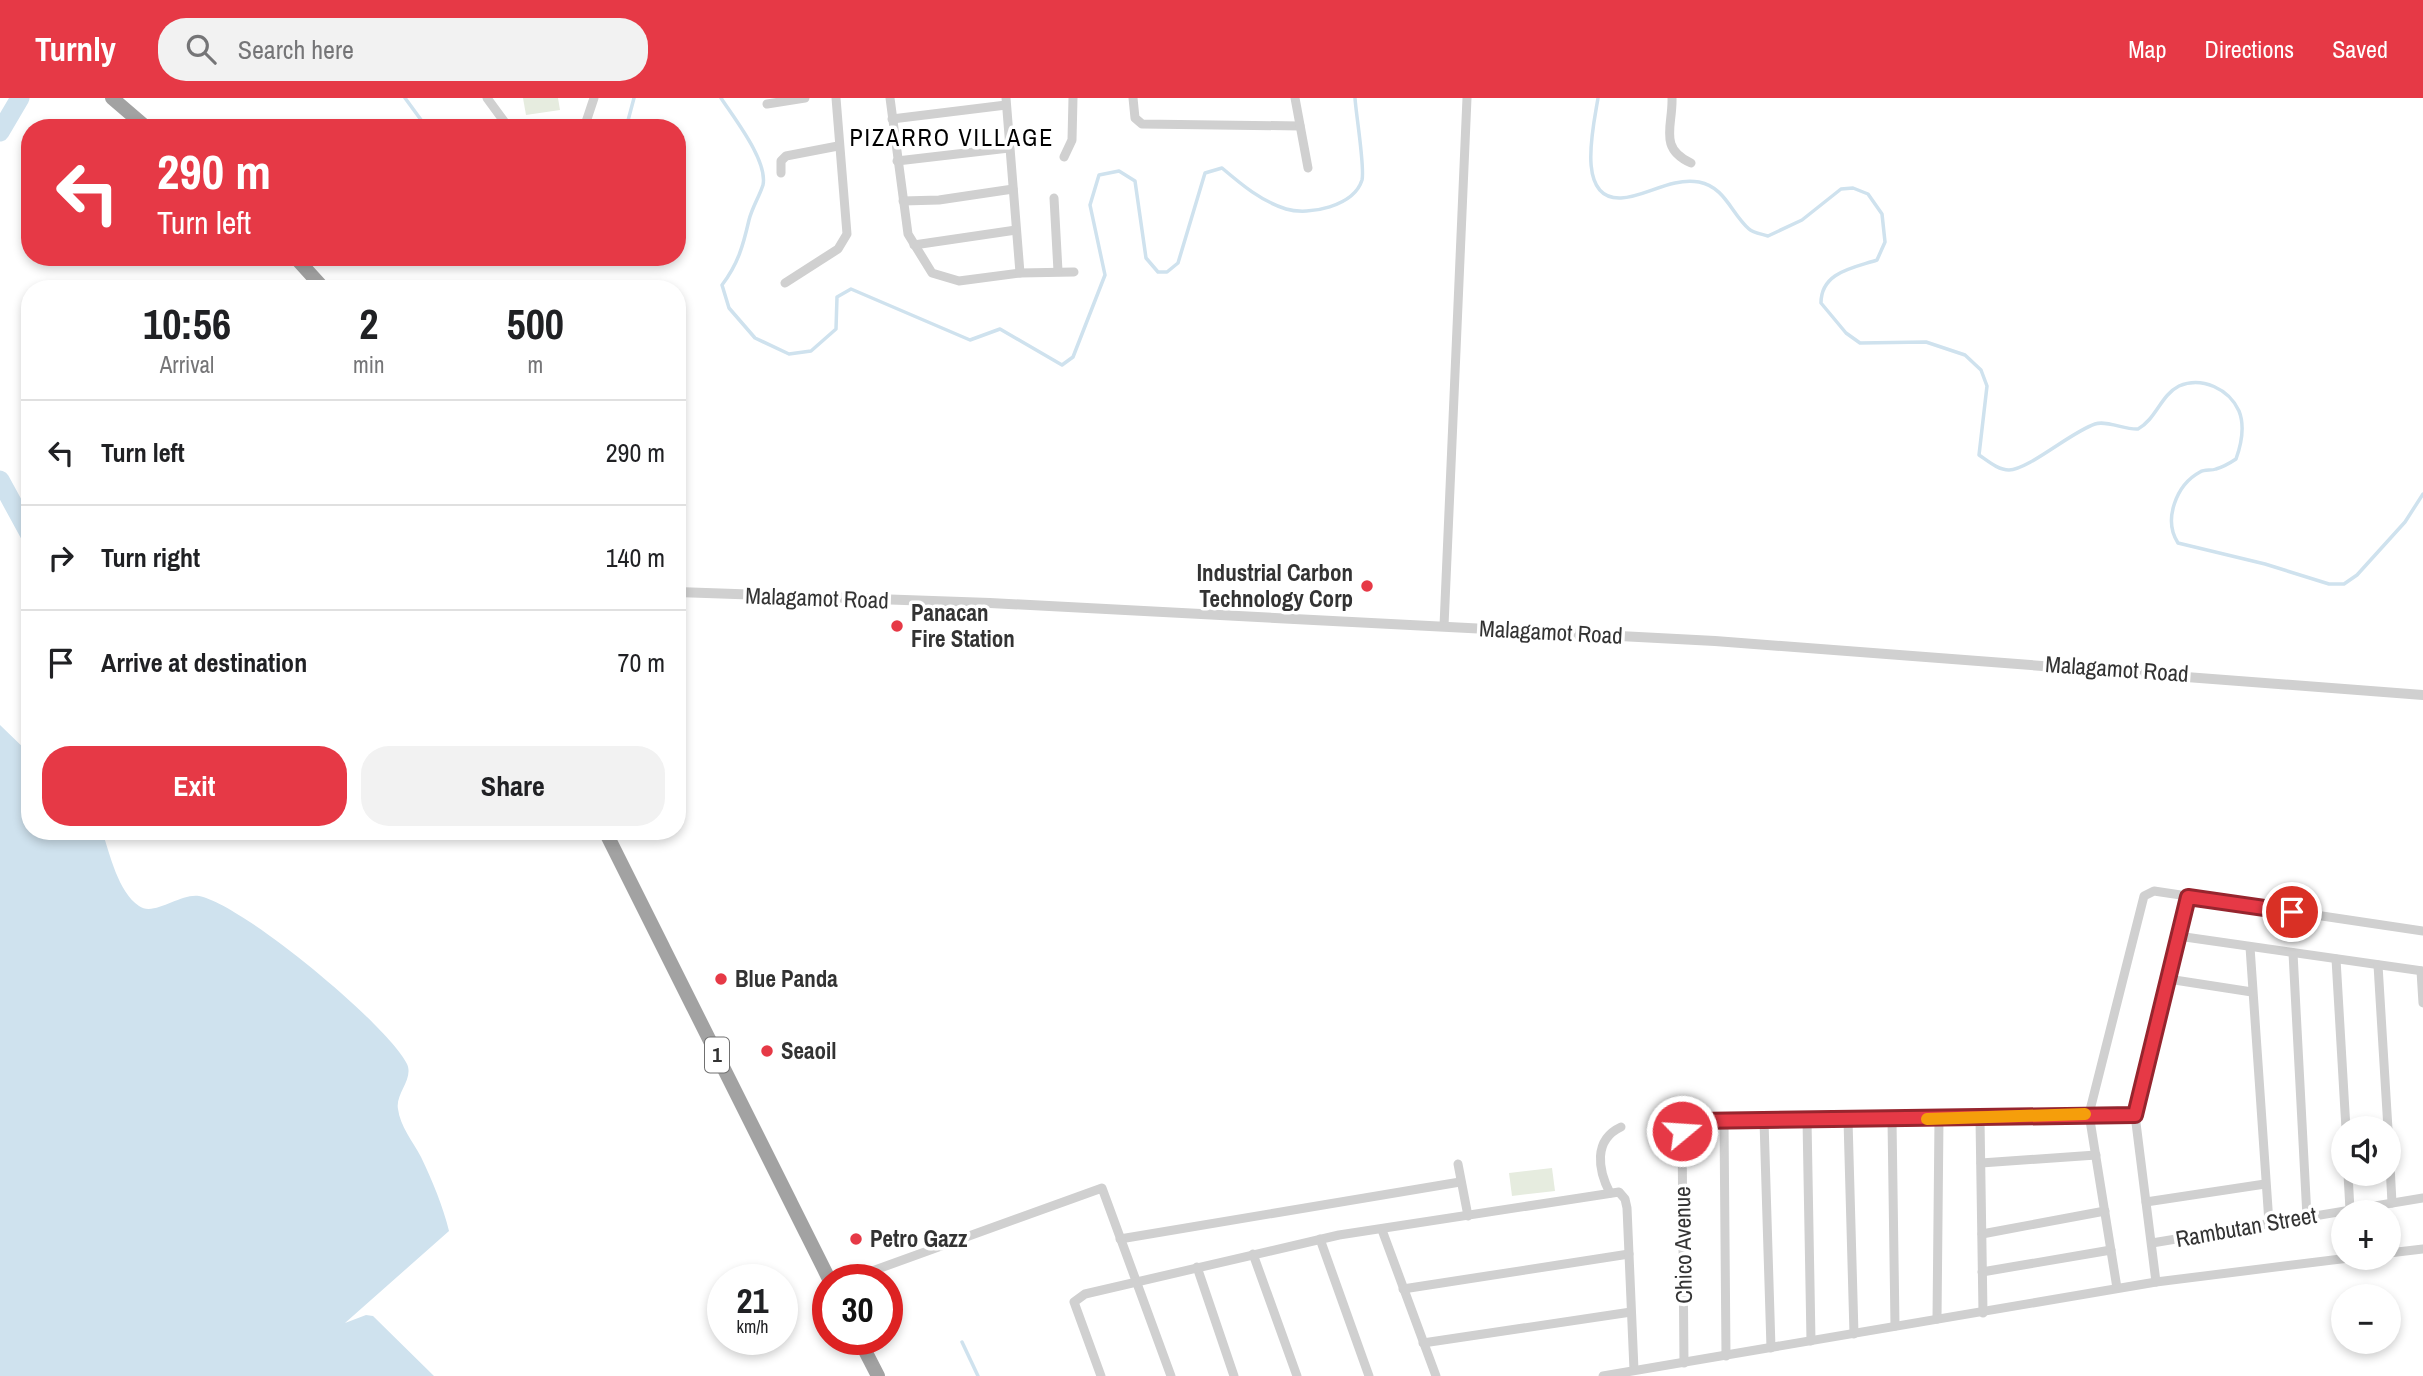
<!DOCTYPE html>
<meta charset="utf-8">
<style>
body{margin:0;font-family:"Archivo Narrow",sans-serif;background:#f2f2f2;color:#202124;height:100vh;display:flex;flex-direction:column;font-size:26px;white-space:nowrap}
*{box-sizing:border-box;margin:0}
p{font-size:23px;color:#757577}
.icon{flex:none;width:38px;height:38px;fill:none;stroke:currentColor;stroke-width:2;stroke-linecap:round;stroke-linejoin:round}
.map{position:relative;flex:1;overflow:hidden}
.panel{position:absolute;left:21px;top:182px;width:665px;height:560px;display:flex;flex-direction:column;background:#fff;border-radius:28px;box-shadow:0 4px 10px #0003}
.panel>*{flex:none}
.guide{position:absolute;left:21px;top:21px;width:665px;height:147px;border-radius:28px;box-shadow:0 4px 10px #0003;background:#e63946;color:#fff;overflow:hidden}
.tools{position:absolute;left:2331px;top:1018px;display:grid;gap:14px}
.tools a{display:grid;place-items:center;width:70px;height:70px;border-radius:50%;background:#fff;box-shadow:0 4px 10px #0003;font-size:35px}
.speed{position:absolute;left:707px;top:1166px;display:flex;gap:14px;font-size:35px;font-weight:700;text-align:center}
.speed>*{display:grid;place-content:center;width:91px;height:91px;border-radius:50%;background:#fff;box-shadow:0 4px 10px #0003;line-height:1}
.speed small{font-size:18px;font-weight:400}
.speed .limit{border:10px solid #d22;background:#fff;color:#111}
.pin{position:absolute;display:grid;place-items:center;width:60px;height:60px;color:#fff;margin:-30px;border:4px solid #fff;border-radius:50%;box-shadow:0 2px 7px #0007}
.me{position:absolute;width:77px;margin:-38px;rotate:72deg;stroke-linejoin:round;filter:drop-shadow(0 0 5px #0008)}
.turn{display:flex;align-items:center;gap:24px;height:147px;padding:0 21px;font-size:32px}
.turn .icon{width:91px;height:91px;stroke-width:2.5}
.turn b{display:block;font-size:49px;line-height:60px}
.eta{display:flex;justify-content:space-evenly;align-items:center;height:119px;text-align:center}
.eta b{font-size:42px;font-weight:700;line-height:49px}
.primary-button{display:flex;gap:14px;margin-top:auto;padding:14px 21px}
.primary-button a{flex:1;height:80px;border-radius:28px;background:#e63946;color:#fff;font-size:28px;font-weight:700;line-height:80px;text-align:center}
.primary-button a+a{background:#f2f2f2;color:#202124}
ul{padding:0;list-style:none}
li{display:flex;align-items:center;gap:21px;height:105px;padding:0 21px;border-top:2px solid #e0e0e0}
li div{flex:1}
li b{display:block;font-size:26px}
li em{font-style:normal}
header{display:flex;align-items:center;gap:42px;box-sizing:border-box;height:98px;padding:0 35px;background:#e63946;color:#fff}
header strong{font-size:33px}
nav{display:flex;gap:38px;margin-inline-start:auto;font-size:24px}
.search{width:490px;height:63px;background:#f2f2f2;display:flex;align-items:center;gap:18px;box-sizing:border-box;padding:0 24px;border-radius:28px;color:#757577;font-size:26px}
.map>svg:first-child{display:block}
.green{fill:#e6ecdf}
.water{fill:#cfe2ee}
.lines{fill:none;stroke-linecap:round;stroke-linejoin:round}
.stream{stroke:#cfe2ee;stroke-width:3.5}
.river{stroke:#cfe2ee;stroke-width:19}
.minor{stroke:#d0d0d0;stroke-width:9}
.tertiary{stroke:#d0d0d0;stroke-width:10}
.trunk{stroke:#a2a2a2;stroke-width:14}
.route-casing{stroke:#96252e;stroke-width:18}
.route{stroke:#e63946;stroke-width:12}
.slow{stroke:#f59e0b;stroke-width:12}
.poi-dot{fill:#e63946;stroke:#fff;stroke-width:2.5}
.labels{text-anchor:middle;stroke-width:7;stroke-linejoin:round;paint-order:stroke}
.shield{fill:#fff;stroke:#707070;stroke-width:2}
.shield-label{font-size:21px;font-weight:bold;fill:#333}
.poi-label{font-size:23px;font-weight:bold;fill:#333;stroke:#fff;text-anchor:start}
.street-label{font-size:23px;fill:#333;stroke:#fff}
.neighbourhood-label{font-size:24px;letter-spacing:2px;fill:#000;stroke:#fff}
</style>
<header>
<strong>Turnly</strong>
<div class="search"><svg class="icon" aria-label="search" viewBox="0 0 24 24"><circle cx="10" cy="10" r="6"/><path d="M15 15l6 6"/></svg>Search here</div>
<nav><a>Map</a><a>Directions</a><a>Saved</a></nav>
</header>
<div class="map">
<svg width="2423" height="1278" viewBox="0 0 2423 1278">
<rect width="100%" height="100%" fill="#fff"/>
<g class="green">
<path d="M 523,0 L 558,0 L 560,12 L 526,17 Z"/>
<path d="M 1552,1070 L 1555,1093 L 1512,1098 L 1509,1075 Z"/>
</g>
<path class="water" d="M 0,627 L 30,656 L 30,733 L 102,733 C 110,756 118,794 139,808 C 154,819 180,795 199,798 C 242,806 387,926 407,966 C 414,981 395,996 398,1011 C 400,1028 413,1044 421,1059 C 432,1082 443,1108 449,1133 L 345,1225 L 366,1217 L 373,1218 L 434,1278 L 0,1278 Z"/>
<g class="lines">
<g class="stream">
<path d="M 405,0 L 427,30"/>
<path d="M 721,0 C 734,20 768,63 763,87 C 759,99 752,110 749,122 C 743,148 738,166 722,187 L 729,210 L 755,240 L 789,256 L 811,253 L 836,231 L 837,199 L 851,191 L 970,242 L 1000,231 L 1062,267 L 1073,259 L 1105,177 L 1090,107 L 1099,77 L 1119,73 L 1135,83 L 1146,160 L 1158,174 L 1167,174 L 1178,165 L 1205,75 L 1222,70 C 1242,87 1261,103 1286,111 C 1309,118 1354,108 1362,82 C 1365,69 1356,17 1355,0"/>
<path d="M 1598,0 C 1594,26 1575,102 1621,100 C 1645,99 1671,79 1699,84 C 1725,89 1731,115 1749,131 C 1753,135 1762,136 1768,138 L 1802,122 L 1841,91 L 1853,90 L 1868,96 L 1882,116 L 1885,144 L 1877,162 C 1853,170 1821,174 1821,205 L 1846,235 L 1860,245 L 1926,244 L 1965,257 L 1981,272 L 1987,288 L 1979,357 C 1988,363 1998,372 2009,372 C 2028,372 2071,334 2095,326 C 2107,322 2125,332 2138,331 C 2156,321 2161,297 2179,288 C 2202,278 2229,291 2239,313 C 2245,328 2241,347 2236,361 C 2230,365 2223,369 2216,371 C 2211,373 2205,371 2200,374 C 2176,387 2163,422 2178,445 L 2265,466 L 2329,486 L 2344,486 L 2357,477 L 2405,424 L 2423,396"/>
<path d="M 626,30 L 634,0"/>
<path d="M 962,1244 L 978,1278"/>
</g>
<g class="river">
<path d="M 0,34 L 20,0"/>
<path d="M 0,382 L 30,437"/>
</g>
<g class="minor">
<path d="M 487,0 L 509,30"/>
<path d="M 890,0 L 908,136 L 932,175 L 959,183 L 1020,175 L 1074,174"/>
<path d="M 1006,0 L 1020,175"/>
<path d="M 1133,0 L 1135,20 L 1142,26 L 1300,28"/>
<path d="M 1295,0 L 1308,70"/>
<path d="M 1672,0 C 1673,28 1658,50 1691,65"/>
<path d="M 767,6 L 805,0"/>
<path d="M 892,21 L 1006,7"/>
<path d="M 584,30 L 594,0"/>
<path d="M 1064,59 L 1072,42 L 1073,0"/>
<path d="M 897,63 L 1009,50"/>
<path d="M 781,75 L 781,63 L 786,58 L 838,48"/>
<path d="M 1054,100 L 1058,173"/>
<path d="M 903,103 L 939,102 L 1013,91"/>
<path d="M 914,147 L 1016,132"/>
<path d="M 785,185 L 838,151 L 847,136 L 836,0"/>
<path d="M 1444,528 L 1467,0"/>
<path d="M 2178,838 L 2423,873"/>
<path d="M 2250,849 L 2269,1125"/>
<path d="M 2293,855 L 2307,1119"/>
<path d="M 2336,861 L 2346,1031"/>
<path d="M 2378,867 L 2388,1031"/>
<path d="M 2421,873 L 2423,905"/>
<path d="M 2168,881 L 2252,894"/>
<path d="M 1980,1021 L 1983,1215"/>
<path d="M 1807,1022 L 1811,1243"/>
<path d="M 1848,1022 L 1854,1236"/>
<path d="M 1892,1022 L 1895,1228"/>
<path d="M 1724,1023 L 1726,1258"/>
<path d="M 1764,1023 L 1771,1250"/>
<path d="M 2389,1048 L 2392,1105"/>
<path d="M 1981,1065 L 2096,1057"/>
<path d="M 1458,1066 L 1468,1118"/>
<path d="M 2348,1076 L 2350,1112"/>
<path d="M 1610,1095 C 1598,1072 1593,1042 1621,1029"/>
<path d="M 2146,1104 L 2265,1086"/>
<path d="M 1382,1132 L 1436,1278"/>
<path d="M 1982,1136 L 2105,1113"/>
<path d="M 1120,1141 L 1460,1084"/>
<path d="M 1320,1141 L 1369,1278"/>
<path d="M 2152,1145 L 2423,1100"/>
<path d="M 2389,1155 L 2423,1151"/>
<path d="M 1253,1156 L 1297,1278"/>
<path d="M 1197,1169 L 1234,1278"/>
<path d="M 1982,1174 L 2111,1152"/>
<path d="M 850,1181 L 1102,1090 L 1171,1278"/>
<path d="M 2156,1184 L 2135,1017 L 2188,799"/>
<path d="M 2117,1190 L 2089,1016 L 2144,798 L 2154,793 L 2423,833"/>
<path d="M 1403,1191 L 1629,1156"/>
<path d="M 1937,1221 L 1939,1021"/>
<path d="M 1423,1245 L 1631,1214"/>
<path d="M 1684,1265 L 1682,1030 L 1685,1025 L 2135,1017"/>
<path d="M 1101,1278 L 1074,1204 L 1085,1196 L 1339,1137 L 1619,1094 L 1625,1101 L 1627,1110 L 1634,1272"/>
<path d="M 1603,1278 L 2156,1184 L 2349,1160"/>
</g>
<path class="tertiary" d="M 677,494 L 990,505 L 1715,543 L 2423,597"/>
<g class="trunk">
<path d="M 112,0 L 147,30"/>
<path d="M 295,159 L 324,191"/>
<path d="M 605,733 L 829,1181"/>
<path d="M 859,1241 L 878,1278"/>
</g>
</g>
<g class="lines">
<g class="route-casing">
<path id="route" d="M 1682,1033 L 1685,1025 L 1694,1023 L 2135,1017 L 2188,799 L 2292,814"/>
</g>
<use href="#route" class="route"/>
<path class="slow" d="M 1927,1021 L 2085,1016"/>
</g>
<g class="poi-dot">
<circle cx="1367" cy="488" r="7"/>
<circle cx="897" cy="528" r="7"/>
<circle cx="721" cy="881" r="7"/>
<circle cx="767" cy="953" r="7"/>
<circle cx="856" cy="1141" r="7"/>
</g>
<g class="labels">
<rect class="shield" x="705" y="939.5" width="24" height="35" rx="5"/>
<g class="shield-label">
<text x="717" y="964">1</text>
</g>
<g class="poi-label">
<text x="1353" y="483" text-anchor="end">Industrial Carbon<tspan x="1353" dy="26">Technology Corp</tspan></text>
<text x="911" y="523">Panacan<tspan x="911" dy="26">Fire Station</tspan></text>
<text x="735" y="889">Blue Panda</text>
<text x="781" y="961">Seaoil</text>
<text x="870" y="1149">Petro Gazz</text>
</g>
<g class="street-label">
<text transform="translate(817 500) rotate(2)" y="8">Malagamot Road</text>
<text transform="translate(1551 534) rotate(3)" y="8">Malagamot Road</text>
<text transform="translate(2117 571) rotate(4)" y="8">Malagamot Road</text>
<text transform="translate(2246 1129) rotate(-10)" y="8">Rambutan Street</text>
<text transform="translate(1683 1147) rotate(-91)" y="8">Chico Avenue</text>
</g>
<g class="neighbourhood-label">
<text x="952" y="48">PIZARRO VILLAGE</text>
</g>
</g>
</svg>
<div class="tools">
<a><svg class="icon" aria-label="sound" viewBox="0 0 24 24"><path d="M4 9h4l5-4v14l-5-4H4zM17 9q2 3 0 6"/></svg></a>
<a>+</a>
<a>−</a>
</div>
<div class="speed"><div>21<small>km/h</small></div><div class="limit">30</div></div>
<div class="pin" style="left:2292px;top:814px;background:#d93025"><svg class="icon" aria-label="arrive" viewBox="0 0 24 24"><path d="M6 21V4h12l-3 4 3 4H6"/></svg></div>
<svg class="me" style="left:1682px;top:1033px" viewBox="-20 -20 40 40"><circle r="17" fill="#e63946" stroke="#fff" stroke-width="3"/><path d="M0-11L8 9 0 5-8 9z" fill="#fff"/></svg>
<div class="guide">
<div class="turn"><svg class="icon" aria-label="left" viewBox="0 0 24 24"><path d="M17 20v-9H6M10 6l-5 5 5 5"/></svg><div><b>290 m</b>Turn left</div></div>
</div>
<section class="panel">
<div class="eta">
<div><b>10:56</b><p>Arrival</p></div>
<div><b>2</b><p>min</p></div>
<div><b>500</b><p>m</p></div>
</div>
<ul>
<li><svg class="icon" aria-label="left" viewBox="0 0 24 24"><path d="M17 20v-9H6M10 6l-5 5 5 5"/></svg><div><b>Turn left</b></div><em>290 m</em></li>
<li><svg class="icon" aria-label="right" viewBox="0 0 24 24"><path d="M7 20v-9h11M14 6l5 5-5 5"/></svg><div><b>Turn right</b></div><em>140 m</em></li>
<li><svg class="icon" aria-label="arrive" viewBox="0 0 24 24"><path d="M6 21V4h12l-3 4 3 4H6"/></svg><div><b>Arrive at destination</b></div><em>70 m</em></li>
</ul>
<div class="primary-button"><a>Exit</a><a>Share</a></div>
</section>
</div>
